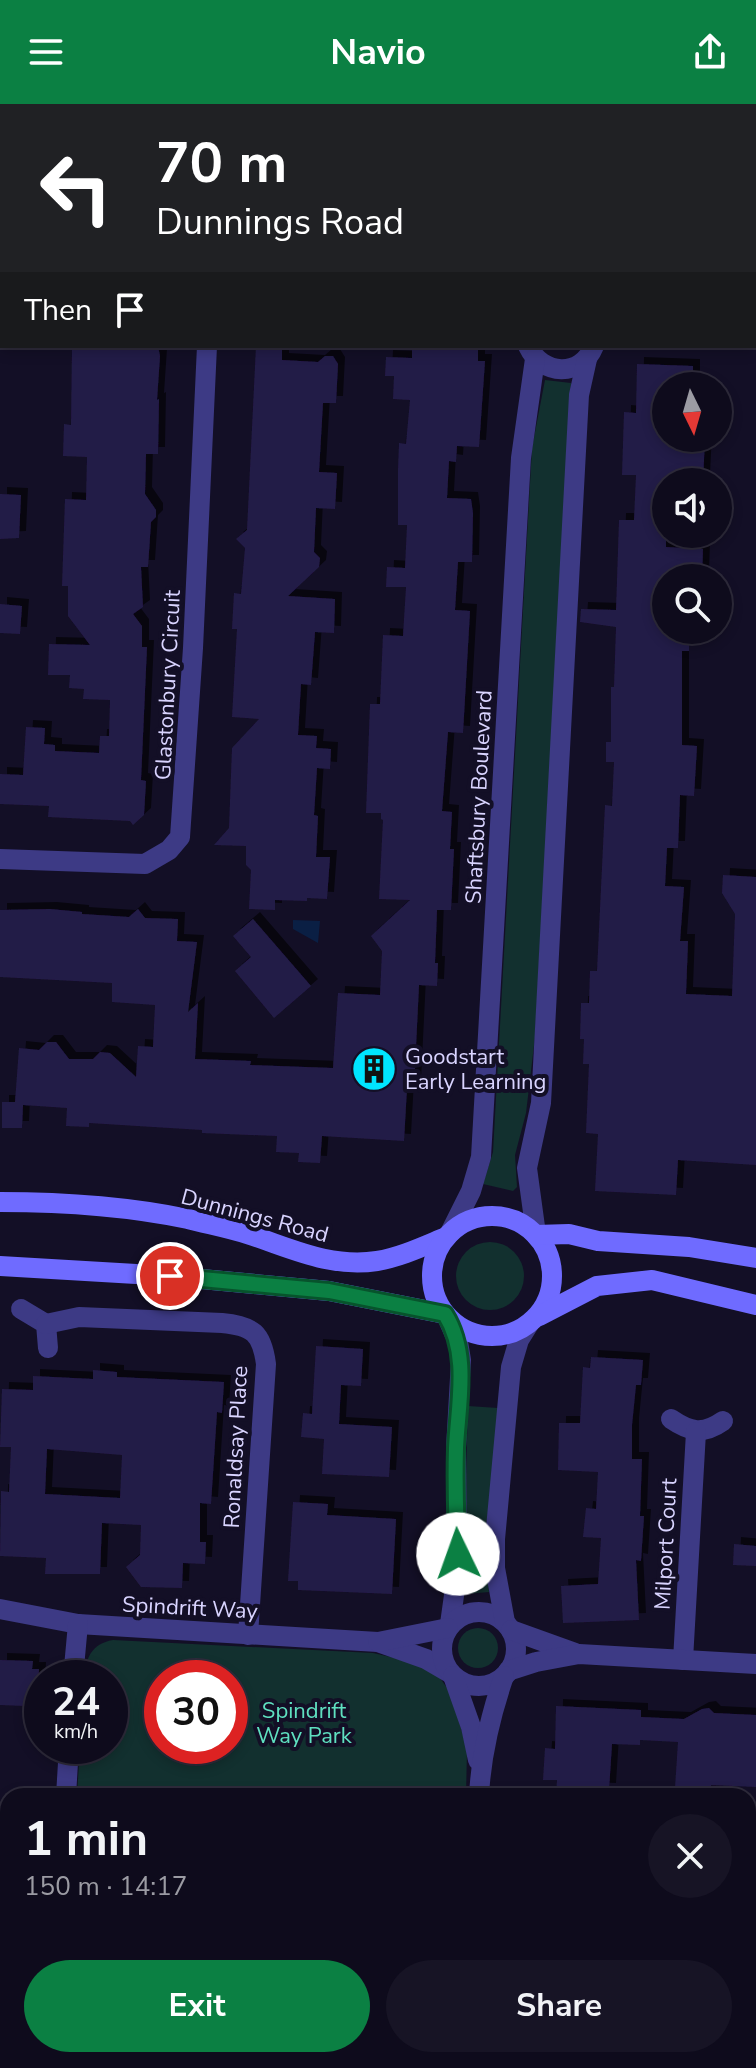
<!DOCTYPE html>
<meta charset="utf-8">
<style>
body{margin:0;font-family:"Nunito Sans",sans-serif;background:#171425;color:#f1f3f6;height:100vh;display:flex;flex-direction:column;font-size:30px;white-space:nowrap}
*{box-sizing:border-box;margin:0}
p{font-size:26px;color:#9b9ba3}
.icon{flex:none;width:44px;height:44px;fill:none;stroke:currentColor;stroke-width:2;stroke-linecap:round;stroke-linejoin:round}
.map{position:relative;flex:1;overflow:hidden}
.drawer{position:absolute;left:0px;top:1684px;width:756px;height:280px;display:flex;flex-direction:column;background:#0e0b1c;border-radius:24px 24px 0 0;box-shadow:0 4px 12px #0003,0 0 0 2px #2e2b3b}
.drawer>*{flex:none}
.guide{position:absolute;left:0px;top:0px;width:756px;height:244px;box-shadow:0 4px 12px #0003,0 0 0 2px #2e2b3b;background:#202124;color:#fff;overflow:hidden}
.needle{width:52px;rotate:175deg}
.tools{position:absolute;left:652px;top:268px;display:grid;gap:16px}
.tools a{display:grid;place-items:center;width:80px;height:80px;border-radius:50%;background:#0e0b1c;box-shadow:0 4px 12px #0003,0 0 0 2px #2e2b3b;font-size:40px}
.speed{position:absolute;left:24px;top:1556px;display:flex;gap:16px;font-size:40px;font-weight:700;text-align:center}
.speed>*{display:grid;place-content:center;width:104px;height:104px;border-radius:50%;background:#0e0b1c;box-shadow:0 4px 12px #0003,0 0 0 2px #2e2b3b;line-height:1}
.speed small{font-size:20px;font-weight:400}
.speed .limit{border:12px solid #d22;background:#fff;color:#111}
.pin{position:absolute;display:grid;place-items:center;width:68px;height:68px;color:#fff;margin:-34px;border:4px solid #fff;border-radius:50%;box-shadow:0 2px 8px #0007}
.me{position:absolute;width:88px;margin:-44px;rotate:357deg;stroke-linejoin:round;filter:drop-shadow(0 0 6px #0008)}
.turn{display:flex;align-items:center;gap:28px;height:168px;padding:0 24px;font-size:36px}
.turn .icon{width:104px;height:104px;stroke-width:2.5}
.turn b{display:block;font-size:56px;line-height:68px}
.then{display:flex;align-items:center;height:76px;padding:0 24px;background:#0003;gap:16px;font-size:30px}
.round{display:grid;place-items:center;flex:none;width:84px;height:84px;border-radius:42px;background:#171425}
.summary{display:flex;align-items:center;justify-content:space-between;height:136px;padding:0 24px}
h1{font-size:48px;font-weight:700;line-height:60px}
.primary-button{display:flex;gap:16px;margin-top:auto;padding:16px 24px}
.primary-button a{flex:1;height:92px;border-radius:48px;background:#0b8043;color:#fff;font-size:32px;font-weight:700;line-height:92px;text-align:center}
.primary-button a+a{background:#171425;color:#f1f3f6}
header{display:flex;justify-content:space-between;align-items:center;height:104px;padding:0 24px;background:#0b8043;color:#fff;font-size:36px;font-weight:700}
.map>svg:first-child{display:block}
.green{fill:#12302f;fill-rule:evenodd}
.water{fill:#0a1f44}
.building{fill:#241b47;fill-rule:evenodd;filter:url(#shadow)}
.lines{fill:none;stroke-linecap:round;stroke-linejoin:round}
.minor{stroke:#3d3a85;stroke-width:20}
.tertiary{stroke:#3d3a85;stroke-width:20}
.secondary{stroke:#6f6bff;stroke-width:20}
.route-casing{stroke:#07532c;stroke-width:20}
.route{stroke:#0b8043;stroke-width:14}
.labels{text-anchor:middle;stroke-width:8;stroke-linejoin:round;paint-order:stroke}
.street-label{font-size:22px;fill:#d9d4ff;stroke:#130f26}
.poi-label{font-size:22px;fill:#d9d4ff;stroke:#130f26;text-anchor:start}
.park-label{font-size:22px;fill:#5fe0c0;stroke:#130f26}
</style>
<header><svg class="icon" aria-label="menu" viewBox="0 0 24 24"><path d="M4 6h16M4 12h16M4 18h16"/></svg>Navio<svg class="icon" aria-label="share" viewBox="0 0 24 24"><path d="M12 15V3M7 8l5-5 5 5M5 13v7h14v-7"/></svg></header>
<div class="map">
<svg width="756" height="1964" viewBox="0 0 756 1964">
<defs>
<filter id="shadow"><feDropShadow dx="7" dy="-7" stdDeviation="0" flood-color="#0009"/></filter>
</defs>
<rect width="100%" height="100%" fill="#130f26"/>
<g class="green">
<path d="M 545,276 L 571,279 L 535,933 L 526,1009 L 515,1051 L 517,1083 L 513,1087 L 483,1080 L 493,1048 L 532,344 Z"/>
<circle cx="490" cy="1172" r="34"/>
<path d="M 468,1302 L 498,1304 L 494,1370 L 484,1434 L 489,1488 L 466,1490 L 465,1487 L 468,1465 L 465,1404 Z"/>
<circle cx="478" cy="1544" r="20"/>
<path d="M 113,1536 L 373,1549 L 417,1559 L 440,1574 L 452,1591 L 467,1646 L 466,1692 L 77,1692 L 80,1642 L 110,1642 L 110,1574 L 84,1574 C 86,1554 91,1540 113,1536 ZM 162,1574 L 230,1574 L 230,1642 L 162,1642 Z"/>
</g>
<path class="water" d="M 293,816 L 320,817 L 318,839 L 293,825 Z"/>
<g class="building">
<path d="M 72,242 L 158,242 L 160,252 L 157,296 L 159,295 L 158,350 L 146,350 L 145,390 L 156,406 L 156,413 L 151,418 L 148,463 L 141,463 L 143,503 L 133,510 L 142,522 L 142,543 L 147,543 L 141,676 L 146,677 L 144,711 L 133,721 L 130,717 L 48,713 L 49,702 L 0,700 L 0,670 L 23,671 L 26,623 L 45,624 L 44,640 L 55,641 L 55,647 L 99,649 L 100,632 L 109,632 L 110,596 L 83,595 L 84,585 L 69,584 L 70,571 L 48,571 L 49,540 L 90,541 L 68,512 L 68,482 L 62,482 L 65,395 L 86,396 L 87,353 L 63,352 L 64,320 L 71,321 Z"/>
<path d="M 256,242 L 282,242 L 282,256 L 318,258 L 325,252 L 333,252 L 338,260 L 336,299 L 323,299 L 319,368 L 337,369 L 335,405 L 316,404 L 314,448 L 320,454 L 319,463 L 288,492 L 335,495 L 334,529 L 315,528 L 311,581 L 301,580 L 298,631 L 317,632 L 316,644 L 331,645 L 330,665 L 317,664 L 314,711 L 318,712 L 316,753 L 330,753 L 327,795 L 307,794 L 307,797 L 275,796 L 275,806 L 249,805 L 251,766 L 246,761 L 246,742 L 214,741 L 229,724 L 232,644 L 259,615 L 232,613 L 237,525 L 232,525 L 234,489 L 241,490 L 245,444 L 236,435 L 247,426 Z"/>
<path d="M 412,242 L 478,242 L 478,257 L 485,257 L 479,343 L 457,342 L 456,358 L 449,357 L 447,394 L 471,395 L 473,409 L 472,458 L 458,458 L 455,506 L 470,507 L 463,629 L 448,628 L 442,707 L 452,708 L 450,745 L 454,745 L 451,806 L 437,806 L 435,859 L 438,859 L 437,882 L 419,881 L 414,984 L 407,984 L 404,1037 L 322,1032 L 320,1059 L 298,1058 L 299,1049 L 276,1048 L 277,1032 L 202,1029 L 202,1026 L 89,1019 L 89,1023 L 66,1022 L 67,1004 L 23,1001 L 22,1024 L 2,1024 L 2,998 L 15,998 L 19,944 L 39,946 L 47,938 L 56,938 L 69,955 L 93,955 L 100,948 L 110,949 L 136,973 L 138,942 L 153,943 L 155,901 L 112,898 L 112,879 L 0,873 L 0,806 L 50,805 L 82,808 L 82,810 L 129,813 L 138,805 L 145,814 L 178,815 L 177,837 L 197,838 L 188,908 L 198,899 L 195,955 L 251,957 L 250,961 L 333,964 L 338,889 L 380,891 L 382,847 L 371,832 L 410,796 L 379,795 L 383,716 L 381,715 L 381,709 L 366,709 L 370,600 L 380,600 L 383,531 L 403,532 L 406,483 L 386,483 L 387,463 L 405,464 L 407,421 L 398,421 L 398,366 L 399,339 L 406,340 L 410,296 L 393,295 L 394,272 L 385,272 L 386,253 L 412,254 Z"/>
<path d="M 637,260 L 693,262 L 693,282 L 666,282 L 666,334 L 705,334 L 703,378 L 666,378 L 666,443 L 703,445 L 702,474 L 666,474 L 666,526 L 689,526 L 689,547 L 682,547 L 682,641 L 697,642 L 694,692 L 680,691 L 678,744 L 667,744 L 665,782 L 684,783 L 680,837 L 688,837 L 686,890 L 732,892 L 735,810 L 722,789 L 723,771 L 756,773 L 756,1061 L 678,1056 L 676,1091 L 595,1087 L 598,1030 L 586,1029 L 589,960 L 583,960 L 584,935 L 580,935 L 581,899 L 589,899 L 590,867 L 597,867 L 605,701 L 612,702 L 614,658 L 606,658 L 606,638 L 611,638 L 611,583 L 614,583 L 616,523 L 580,518 L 581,505 L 616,506 L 619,416 L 634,416 L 636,371 L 622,371 L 624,308 L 636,309 Z"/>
<path d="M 0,390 L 21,391 L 19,434 L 0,435 Z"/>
<path d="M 0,500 L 22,502 L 20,530 L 0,529 Z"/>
<path d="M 253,815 L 311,882 L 274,914 L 235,867 L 251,853 L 233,832 Z"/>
<path d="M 316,1242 L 363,1245 L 361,1282 L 341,1281 L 339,1320 L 392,1323 L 389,1373 L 322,1370 L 324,1335 L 301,1333 L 303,1309 L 312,1310 Z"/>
<path d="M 591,1253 L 643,1256 L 641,1281 L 636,1281 L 632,1321 L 632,1355 L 642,1355 L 640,1412 L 644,1412 L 641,1457 L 636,1456 L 639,1516 L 563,1519 L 561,1482 L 598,1480 L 601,1434 L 583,1433 L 586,1404 L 596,1405 L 598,1368 L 558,1366 L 559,1319 L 580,1319 L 583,1263 L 590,1264 Z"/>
<path d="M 93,1266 L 117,1268 L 117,1273 L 224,1278 L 222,1309 L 217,1308 L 211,1400 L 200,1399 L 200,1438 L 206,1438 L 205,1460 L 183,1459 L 182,1484 L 141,1483 L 126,1463 L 140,1451 L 141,1421 L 102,1419 L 100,1470 L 45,1470 L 46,1454 L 0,1452 L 1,1387 L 9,1388 L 11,1343 L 0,1343 L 2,1285 L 33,1286 L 33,1272 L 93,1275 ZM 47,1345 L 122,1351 L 120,1394 L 45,1390 Z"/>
<path d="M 293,1398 L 328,1400 L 327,1411 L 396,1415 L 392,1490 L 298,1486 L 298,1477 L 288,1477 Z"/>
<path d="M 734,1440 L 756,1442 L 756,1462 L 733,1461 Z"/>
<path d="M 0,1556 L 33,1557 L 32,1565 L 39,1565 L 38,1587 L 31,1587 L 31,1592 L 25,1592 L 25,1602 L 0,1601 Z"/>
<path d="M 556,1602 L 641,1606 L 641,1613 L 684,1615 L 702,1605 L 709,1604 L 714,1609 L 756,1611 L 756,1683 L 711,1681 L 711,1686 L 675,1684 L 678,1638 L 640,1636 L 640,1641 L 612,1640 L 609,1686 L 586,1685 L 586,1692 L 556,1692 L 557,1676 L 543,1676 L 545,1644 L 555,1645 Z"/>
</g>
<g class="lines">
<g class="minor">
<path d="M 529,0 L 530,2"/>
<path d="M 220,2 L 220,0"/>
<path d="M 629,2 L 632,0"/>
<path d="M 0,755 L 145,760 L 169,746 L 180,733 L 193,544 L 207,242"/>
<path d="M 21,1205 L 46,1220 L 48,1244"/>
<path d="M 447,1213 L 458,1238 L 461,1256 L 456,1344 L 457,1470 L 450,1520"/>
<path d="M 46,1220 L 79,1213 L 222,1219 C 253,1222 262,1229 266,1260 L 248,1531"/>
<path d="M 671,1315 C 690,1328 703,1331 723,1317"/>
<path d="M 0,1505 L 78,1520 L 378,1538 L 426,1555 L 450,1569"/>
<circle cx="479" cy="1545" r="37"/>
<path d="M 505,1518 L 495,1464 L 495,1435 L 511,1263 L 519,1236 L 529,1220"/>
<path d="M 511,1526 L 575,1549"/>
<path d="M 378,1538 L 448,1524"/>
<path d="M 683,1556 L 696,1328"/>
<path d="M 508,1567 L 536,1558 L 579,1550 L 756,1560"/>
<path d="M 453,1572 L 471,1623 L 478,1656"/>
<path d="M 73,1574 L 78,1520"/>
<path d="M 66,1692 L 69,1642"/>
<path d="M 479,1692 C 481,1651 491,1610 504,1572"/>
<path d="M 748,1861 L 756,1861"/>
<path d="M 488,1956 L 489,1964"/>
<path d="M 52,1964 L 52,1956"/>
</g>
<g class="tertiary">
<path d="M 754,219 L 756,219"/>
<path d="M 528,242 C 542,272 581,274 594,242"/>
<path d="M 450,1129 L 471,1087 L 481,1053 L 521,354 L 535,255"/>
<path d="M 536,1130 L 527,1064 L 541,999 L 579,291 L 587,255"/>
</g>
<g class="secondary">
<path d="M 0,1098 C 63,1098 126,1102 188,1115 C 207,1120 228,1124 247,1130 C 291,1144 329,1164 377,1157 C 401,1153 424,1142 446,1133"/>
<circle cx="492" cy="1172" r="60"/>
<path d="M 536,1131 L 569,1130 L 598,1137 L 689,1143 L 756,1154"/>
<path d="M 0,1162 L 170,1172 L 329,1187 L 445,1210"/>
<path d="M 539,1212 L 597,1182 L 652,1176 L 756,1201"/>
</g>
</g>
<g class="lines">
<g class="route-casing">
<path id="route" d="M 170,1172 L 329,1187 L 445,1210 C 470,1250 458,1300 456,1344 C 455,1380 456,1415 458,1450"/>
</g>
<use href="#route" class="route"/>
</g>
<defs>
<g id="building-disc" transform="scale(2.3)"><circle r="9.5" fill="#00e5ff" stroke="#130f26"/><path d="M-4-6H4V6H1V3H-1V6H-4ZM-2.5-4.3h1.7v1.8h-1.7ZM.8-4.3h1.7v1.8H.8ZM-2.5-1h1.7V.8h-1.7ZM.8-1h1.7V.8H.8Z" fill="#111"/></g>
</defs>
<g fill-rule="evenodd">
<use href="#building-disc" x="374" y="965"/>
</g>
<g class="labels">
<g class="street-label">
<text transform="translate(167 581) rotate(-87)" y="8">Glastonbury Circuit</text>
<text transform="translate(478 693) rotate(-87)" y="8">Shaftsbury Boulevard</text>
<text transform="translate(255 1111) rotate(15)" y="8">Dunnings Road</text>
<text transform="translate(235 1343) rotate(-87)" y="8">Ronaldsay Place</text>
<text transform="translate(665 1440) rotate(-87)" y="8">Milport Court</text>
<text transform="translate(190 1503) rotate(3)" y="8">Spindrift Way</text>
</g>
<g class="poi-label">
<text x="405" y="960">Goodstart<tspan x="405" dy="25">Early Learning</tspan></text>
</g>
<g class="park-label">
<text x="304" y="1614">Spindrift<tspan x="304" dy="25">Way Park</tspan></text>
</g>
</g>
</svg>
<div class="tools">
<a><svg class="needle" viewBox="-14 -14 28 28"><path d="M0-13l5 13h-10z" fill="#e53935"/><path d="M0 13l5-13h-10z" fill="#9b9ba3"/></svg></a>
<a><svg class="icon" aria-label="sound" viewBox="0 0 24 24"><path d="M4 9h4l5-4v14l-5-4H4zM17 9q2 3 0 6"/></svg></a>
<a><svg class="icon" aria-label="search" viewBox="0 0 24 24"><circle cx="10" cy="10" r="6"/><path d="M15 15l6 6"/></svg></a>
</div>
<div class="speed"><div>24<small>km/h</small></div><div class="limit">30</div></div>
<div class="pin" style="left:170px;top:1172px;background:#d93025"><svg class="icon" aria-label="arrive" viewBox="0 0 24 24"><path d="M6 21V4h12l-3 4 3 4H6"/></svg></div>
<svg class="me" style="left:458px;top:1450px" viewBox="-20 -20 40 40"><circle r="19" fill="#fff"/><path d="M0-13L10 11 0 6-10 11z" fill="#0b8043"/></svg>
<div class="guide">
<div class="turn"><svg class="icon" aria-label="left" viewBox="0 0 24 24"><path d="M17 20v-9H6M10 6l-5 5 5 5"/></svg><div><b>70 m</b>Dunnings Road</div></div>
<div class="then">Then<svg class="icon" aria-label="arrive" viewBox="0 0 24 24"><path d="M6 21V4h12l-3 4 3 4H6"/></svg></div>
</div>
<section class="drawer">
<div class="summary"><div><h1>1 min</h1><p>150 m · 14:17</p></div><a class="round"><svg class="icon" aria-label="close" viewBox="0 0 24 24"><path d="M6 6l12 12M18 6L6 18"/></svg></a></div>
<div class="primary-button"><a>Exit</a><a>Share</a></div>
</section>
</div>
